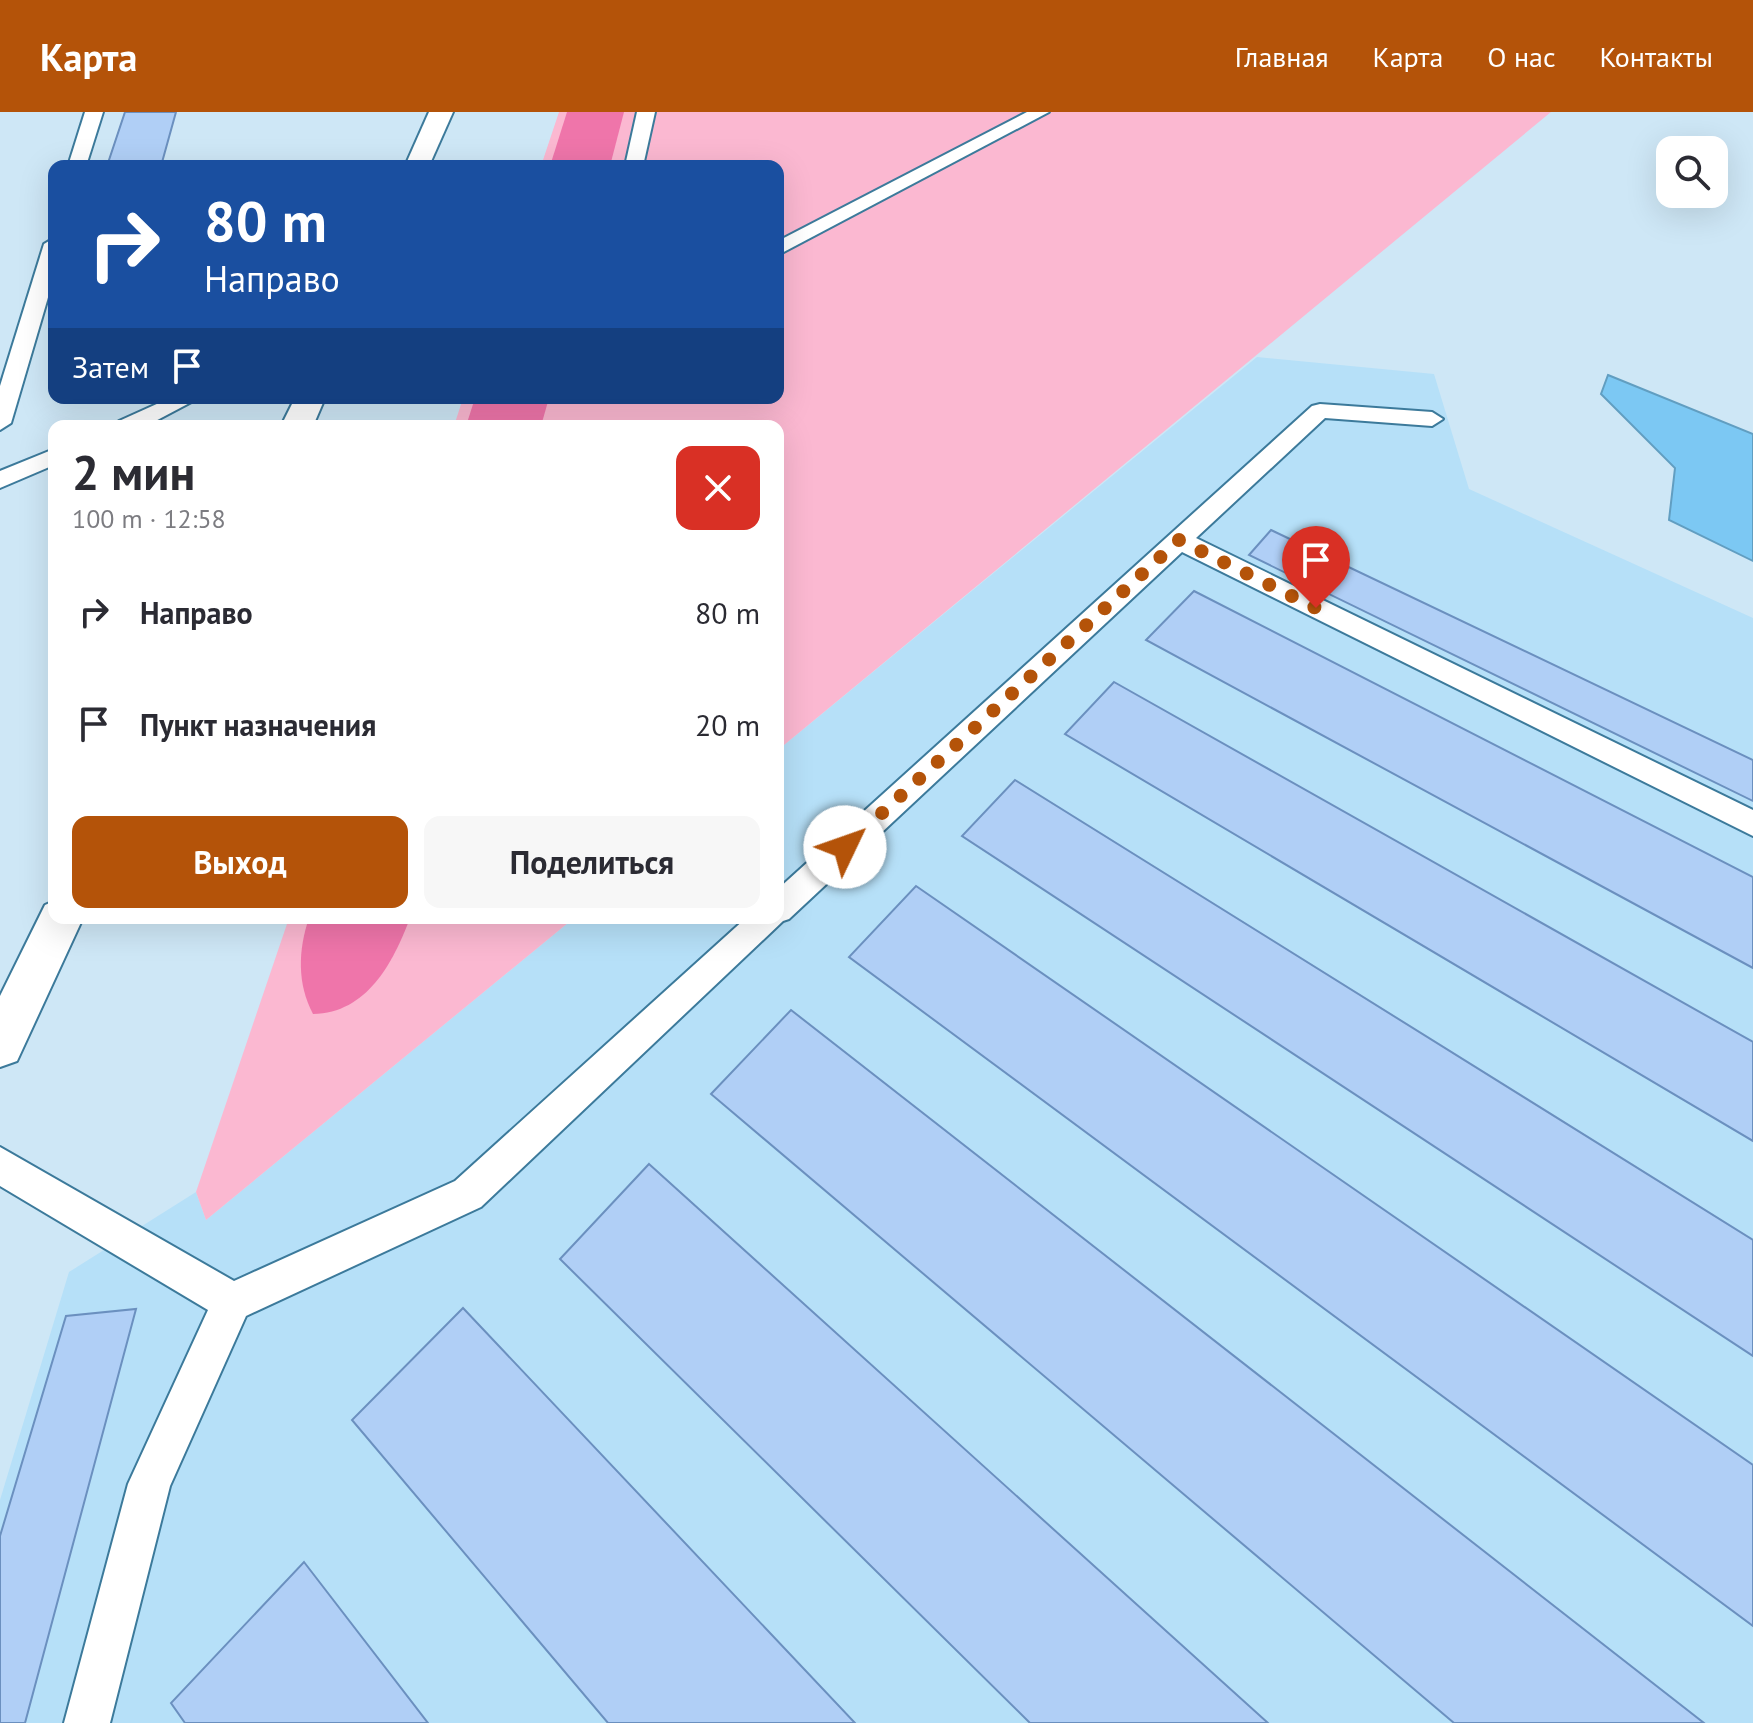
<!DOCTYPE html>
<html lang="ru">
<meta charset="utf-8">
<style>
body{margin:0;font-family:"PT Sans",sans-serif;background:#f7f7f7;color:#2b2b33;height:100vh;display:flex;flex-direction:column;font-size:30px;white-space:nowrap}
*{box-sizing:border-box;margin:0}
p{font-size:26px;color:#7c7c81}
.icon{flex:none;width:44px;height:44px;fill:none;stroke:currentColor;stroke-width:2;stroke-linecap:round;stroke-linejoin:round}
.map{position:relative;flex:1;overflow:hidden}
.details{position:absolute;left:48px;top:308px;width:736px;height:504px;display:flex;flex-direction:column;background:#fff;border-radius:16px;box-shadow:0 8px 32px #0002}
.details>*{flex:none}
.banner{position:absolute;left:48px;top:48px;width:736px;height:244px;border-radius:16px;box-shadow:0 8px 32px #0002;background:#1a4fa0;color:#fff;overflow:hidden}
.tools{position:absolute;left:1656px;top:24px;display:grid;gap:16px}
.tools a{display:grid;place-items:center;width:72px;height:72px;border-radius:16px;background:#fff;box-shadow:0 8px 32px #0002;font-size:40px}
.pin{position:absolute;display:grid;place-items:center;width:68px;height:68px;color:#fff;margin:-82px -34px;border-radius:50% 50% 50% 0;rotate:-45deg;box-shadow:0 0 8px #0007}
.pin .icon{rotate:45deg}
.me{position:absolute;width:88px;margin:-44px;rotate:48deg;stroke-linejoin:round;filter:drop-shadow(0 0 6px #0008)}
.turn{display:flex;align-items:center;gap:28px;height:168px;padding:0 24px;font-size:36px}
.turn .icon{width:104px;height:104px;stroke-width:2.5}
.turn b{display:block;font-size:56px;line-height:68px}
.then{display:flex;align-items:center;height:76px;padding:0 24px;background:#0003;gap:16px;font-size:30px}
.round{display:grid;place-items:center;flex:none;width:84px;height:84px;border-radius:16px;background:#f7f7f7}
.headline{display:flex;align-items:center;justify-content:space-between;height:136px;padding:0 24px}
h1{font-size:48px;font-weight:600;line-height:60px}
.cta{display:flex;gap:16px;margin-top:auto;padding:16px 24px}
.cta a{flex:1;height:92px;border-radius:16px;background:#b45309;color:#fff;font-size:32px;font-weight:600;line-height:92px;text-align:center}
.cta a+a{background:#f7f7f7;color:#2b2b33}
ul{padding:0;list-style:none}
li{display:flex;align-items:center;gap:24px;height:112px;padding:0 24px}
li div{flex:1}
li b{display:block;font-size:30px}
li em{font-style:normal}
header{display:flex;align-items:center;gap:48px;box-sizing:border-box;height:112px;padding:0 40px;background:#b45309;color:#fff}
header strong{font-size:38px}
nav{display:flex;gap:44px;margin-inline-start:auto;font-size:28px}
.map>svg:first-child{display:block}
.built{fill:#b6e0f8}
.green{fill:#fbb8d1}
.forest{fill:#ef75aa}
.water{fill:#7cc8f3;stroke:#619ec1;stroke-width:2}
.building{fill:#b0cff6;stroke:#6b90bf;stroke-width:2}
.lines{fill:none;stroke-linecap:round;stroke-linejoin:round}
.lane-casing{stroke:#3c7a9b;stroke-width:4}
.secondary-casing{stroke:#3c7a9b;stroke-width:4}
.lane{fill:#fff;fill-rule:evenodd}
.secondary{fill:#fff;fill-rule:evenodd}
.route{stroke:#b45309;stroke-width:14;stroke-dasharray:0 25.2}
</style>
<header>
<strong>Карта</strong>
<nav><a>Главная</a><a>Карта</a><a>О нас</a><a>Контакты</a></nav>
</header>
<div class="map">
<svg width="1753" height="1611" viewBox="0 0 1753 1611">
<rect width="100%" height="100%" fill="#cee7f6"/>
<path class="built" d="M 1257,245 L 1434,262 L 1469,377 L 1753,506 L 1753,1611 L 0,1611 L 0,1388 L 69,1160 L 196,1080 L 206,1108 L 574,806 L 778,806 L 778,638 Z"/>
<g class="green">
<path d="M 559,0 L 1551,0 L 778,638 L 778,314 L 454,314 L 463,286 L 778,286 L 778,54 L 541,54 Z"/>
<path d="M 289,806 L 574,806 L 206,1108 L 196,1080 Z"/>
</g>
<g class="forest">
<path d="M 567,0 L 624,0 L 610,54 L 550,54 Z"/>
<path d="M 475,286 L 549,286 L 541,314 L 466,314 Z"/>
<path d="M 309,806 L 410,806 C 393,851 367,901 313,902 C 297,872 298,838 309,806 Z"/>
</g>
<path class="water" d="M 1608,263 L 1753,322 L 1753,449 L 1669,408 L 1675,356 L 1601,282 Z"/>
<g class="building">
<path d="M 125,0 L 176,0 L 161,54 L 107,54 Z"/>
<path d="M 1271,418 L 1753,648 L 1753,689 L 1249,443 Z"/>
<path d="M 1194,479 L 1753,765 L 1753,856 L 1146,528 Z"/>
<path d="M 1114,570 L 1753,930 L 1753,1029 L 1065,622 Z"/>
<path d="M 1015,668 L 1753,1128 L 1753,1244 L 962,724 Z"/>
<path d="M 916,774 L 1753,1353 L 1753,1514 L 849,845 Z"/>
<path d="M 791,898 L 1704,1611 L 1454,1611 L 711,982 Z"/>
<path d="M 649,1052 L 1268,1611 L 1030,1611 L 560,1147 Z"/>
<path d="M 463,1196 L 855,1611 L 608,1611 L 352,1308 Z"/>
<path d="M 136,1197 L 25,1611 L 0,1611 L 0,1424 L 66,1204 Z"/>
<path d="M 304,1450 L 428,1611 L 185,1611 L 171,1591 Z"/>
</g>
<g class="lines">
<g class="lane-casing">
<g id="lane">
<path d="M 85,0 L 103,0 L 86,54 L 68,54 Z"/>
<path d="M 637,0 L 655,0 L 643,54 L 625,54 Z"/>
<path d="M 1027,0 L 1049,0 L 778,143 L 778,129 Z"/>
<path d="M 54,126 L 54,165 L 11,311 L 0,318 L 0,274 L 44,132 Z"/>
<path d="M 170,286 L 199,286 L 146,314 L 116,314 L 119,309 Z"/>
<path d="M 1320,292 L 1432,300 L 1443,307 L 1432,314 L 1325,306 L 1196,426 L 1753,698 L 1753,724 L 1182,440 L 789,807 L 783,809 L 481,1095 L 246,1204 L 170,1374 L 110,1611 L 64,1611 L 128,1372 L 208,1198 L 0,1074 L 0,1035 L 234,1169 L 455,1069 L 746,806 L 778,806 L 778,777 L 1312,294 Z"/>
<path d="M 54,337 L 54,353 L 0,376 L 0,359 Z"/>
</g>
</g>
<g class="secondary-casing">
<g id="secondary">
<path d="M 429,0 L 453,0 L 429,54 L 405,54 Z"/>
<path d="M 295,286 L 325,286 L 313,314 L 281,314 Z"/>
<path d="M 54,789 L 54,806 L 83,806 L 17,949 L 0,955 L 0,884 L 45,793 Z"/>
</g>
</g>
<use href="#lane" class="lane"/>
<use href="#secondary" class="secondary"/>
</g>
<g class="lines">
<path class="route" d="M 845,735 L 1179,428 L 1316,496"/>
</g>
</svg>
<div class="tools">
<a><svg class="icon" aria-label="search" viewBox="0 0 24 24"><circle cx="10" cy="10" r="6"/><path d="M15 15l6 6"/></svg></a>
</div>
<div class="pin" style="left:1316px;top:496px;background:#d93025"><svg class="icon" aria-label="arrive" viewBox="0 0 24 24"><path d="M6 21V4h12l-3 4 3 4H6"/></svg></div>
<svg class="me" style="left:845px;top:735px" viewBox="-20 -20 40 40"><circle r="19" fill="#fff"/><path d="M0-13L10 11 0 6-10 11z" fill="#b45309"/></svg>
<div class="banner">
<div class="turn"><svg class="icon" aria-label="right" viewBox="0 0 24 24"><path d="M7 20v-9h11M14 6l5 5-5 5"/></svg><div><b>80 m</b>Направо</div></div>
<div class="then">Затем<svg class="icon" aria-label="arrive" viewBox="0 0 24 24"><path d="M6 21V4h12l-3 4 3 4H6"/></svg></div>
</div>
<section class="details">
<div class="headline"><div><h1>2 мин</h1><p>100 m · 12:58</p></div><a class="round" style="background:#d93025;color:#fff"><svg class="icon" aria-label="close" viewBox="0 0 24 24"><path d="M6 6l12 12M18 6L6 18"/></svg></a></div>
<ul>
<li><svg class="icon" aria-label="right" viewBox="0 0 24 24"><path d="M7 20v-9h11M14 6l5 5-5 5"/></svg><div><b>Направо</b></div><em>80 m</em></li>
<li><svg class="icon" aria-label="arrive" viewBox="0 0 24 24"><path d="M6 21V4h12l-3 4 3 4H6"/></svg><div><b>Пункт назначения</b></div><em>20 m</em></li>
</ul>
<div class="cta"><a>Выход</a><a>Поделиться</a></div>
</section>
</div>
